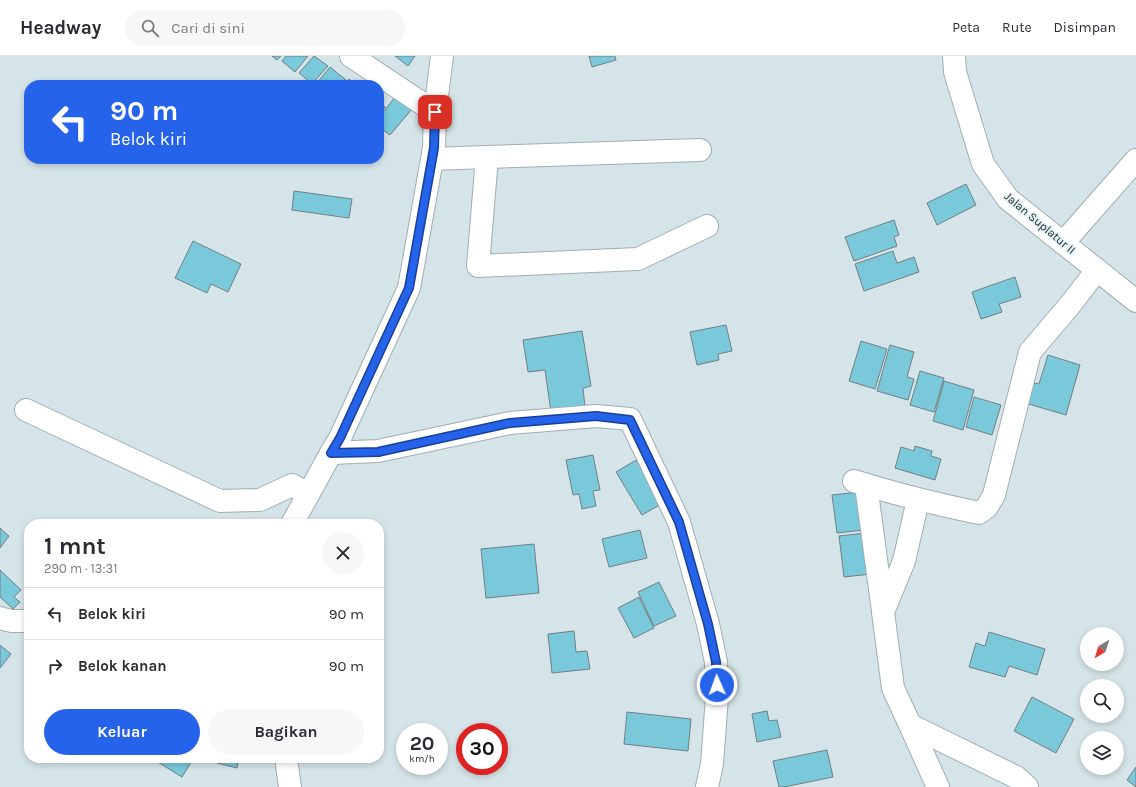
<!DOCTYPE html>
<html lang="id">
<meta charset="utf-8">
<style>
body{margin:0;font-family:Karla,sans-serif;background:#f7f7f7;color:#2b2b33;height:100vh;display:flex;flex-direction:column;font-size:15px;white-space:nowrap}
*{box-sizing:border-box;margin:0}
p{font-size:13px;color:#7c7c81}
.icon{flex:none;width:22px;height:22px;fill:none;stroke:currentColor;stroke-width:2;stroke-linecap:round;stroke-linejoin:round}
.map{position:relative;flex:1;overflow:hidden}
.sheet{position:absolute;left:24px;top:463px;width:360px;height:244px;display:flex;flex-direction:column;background:#fff;border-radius:16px;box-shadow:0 2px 6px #0003}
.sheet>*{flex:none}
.banner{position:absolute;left:24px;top:24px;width:360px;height:84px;border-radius:16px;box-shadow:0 2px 6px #0003;background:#2563eb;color:#fff;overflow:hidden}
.needle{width:26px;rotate:218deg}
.controls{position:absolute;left:1080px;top:571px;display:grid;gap:8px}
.controls a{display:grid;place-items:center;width:44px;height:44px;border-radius:50%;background:#fff;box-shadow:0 2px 6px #0003;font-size:20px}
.speed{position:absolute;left:396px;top:667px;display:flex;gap:8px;font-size:20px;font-weight:700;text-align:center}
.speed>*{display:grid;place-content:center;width:52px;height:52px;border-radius:50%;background:#fff;box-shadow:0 2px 6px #0003;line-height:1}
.speed small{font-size:10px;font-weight:400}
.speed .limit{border:6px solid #d22;background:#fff;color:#111}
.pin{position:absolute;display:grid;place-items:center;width:34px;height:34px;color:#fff;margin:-17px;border-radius:8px;box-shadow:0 2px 6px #0006}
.me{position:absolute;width:44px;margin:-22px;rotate:358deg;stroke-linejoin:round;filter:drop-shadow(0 0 3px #0008)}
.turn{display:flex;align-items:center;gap:14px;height:84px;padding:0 20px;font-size:18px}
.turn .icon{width:52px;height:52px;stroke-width:2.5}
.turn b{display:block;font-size:28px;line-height:34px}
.round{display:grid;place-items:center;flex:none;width:42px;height:42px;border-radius:21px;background:#f7f7f7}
.overview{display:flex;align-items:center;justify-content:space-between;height:68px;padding:0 20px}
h1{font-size:24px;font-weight:700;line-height:30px}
.action{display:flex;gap:8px;margin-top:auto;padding:8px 20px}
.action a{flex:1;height:46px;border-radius:24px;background:#2563eb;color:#fff;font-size:16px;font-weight:700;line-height:46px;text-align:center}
.action a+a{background:#f7f7f7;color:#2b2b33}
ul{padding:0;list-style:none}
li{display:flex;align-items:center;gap:12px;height:52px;padding:0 20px;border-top:1px solid #e1e1e2}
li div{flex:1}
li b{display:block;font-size:15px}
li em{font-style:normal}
header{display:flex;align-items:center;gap:24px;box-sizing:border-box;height:56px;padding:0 20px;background:#fff;border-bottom:1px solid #e1e1e2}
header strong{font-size:19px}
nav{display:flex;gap:22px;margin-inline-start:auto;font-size:14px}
.search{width:280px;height:36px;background:#f7f7f7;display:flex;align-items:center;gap:10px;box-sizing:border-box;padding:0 14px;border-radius:22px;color:#7c7c81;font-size:15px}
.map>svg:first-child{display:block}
.building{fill:#7ac9db;stroke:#727f83}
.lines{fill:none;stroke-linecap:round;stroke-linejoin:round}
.minor-casing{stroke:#a0aeb2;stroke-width:24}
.minor{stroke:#fff;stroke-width:22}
.route-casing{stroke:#184099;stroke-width:10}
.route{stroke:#2563eb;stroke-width:7}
.labels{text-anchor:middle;stroke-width:3.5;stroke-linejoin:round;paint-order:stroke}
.street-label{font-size:12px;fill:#272d2e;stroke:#e2f1f5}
</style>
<header>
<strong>Headway</strong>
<div class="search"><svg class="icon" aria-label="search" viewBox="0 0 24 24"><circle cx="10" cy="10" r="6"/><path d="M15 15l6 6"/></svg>Cari di sini</div>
<nav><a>Peta</a><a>Rute</a><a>Disimpan</a></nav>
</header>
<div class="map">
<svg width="1136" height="731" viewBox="0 0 1136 731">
<rect width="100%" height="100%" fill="#d5e4e8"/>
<g class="building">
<path d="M 272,0 L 281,0 L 277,4 Z"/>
<path d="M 286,0 L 308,0 L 295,16 L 282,5 Z"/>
<path d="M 314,0 L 328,10 L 312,28 L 299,17 Z"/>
<path d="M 395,0 L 415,0 L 408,10 Z"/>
<path d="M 589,0 L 615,0 L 616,4 L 592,11 Z"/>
<path d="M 330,11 L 346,24 L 342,29 L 318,29 L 316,28 Z"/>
<path d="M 349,23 L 356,29 L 345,29 Z"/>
<path d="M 396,40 L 412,53 L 390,79 L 379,71 L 379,61 Z"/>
<path d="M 379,46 L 385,51 L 379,59 Z"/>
<path d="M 966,128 L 976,149 L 937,169 L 927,147 Z"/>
<path d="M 294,135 L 352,143 L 349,162 L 292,154 Z"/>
<path d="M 894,164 L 899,179 L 894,181 L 897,190 L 854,205 L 845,181 Z"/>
<path d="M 193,185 L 241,208 L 228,236 L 211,228 L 207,237 L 175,222 Z"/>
<path d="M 893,195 L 897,207 L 914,201 L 919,216 L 864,235 L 855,208 Z"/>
<path d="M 1015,221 L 1021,241 L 999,248 L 1002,256 L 981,263 L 972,236 Z"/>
<path d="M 726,269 L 732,295 L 718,298 L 719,304 L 697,309 L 690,276 Z"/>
<path d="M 582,275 L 591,330 L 583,332 L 585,351 L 551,356 L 545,314 L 528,316 L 523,284 Z"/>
<path d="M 861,285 L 887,293 L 875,333 L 849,325 Z"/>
<path d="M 890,289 L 914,296 L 907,321 L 914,323 L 908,344 L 877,335 Z"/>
<path d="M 1048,299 L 1080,309 L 1066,359 L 1022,346 L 1028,325 L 1039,328 Z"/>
<path d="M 920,315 L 944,322 L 934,356 L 910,349 Z"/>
<path d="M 944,325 L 974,334 L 963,374 L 933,365 Z"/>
<path d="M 974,341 L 1001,349 L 992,379 L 966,371 Z"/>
<path d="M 915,390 L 932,395 L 931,400 L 941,403 L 935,424 L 895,412 L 901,391 L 914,395 Z"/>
<path d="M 593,399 L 600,434 L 593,435 L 596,450 L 582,453 L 579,438 L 573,439 L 566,404 Z"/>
<path d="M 636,404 L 663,447 L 642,459 L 616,416 Z"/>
<path d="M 859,436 L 864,474 L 837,477 L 832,439 Z"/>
<path d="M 0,472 L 9,480 L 0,492 Z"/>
<path d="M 640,474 L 647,502 L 609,511 L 602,483 Z"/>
<path d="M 866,477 L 871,518 L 844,521 L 839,480 Z"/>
<path d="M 534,488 L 539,537 L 486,542 L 481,493 Z"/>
<path d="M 0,514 L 21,534 L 14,541 L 20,546 L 13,553 L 0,541 Z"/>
<path d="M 659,526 L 676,560 L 654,570 L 638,536 Z"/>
<path d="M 639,541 L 654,572 L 634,582 L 618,552 Z"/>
<path d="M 574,575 L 576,596 L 587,595 L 590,613 L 552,617 L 548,578 Z"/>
<path d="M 989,576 L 1045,593 L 1037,619 L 1009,610 L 1005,621 L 969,611 L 976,587 L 985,590 Z"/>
<path d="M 0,589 L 11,598 L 0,612 Z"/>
<path d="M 1032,641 L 1074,663 L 1056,697 L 1014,675 Z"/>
<path d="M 767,655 L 769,665 L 777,664 L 781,681 L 757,686 L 752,658 Z"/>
<path d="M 627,656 L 691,663 L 688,695 L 624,688 Z"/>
<path d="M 827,694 L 833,721 L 784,731 L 779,731 L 773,705 Z"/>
<path d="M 154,702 L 194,702 L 182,721 L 153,703 Z"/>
<path d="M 218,702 L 239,702 L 237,712 L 217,707 Z"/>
<path d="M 1136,711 L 1136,731 L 1127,724 Z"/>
</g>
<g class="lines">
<g class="minor-casing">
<g id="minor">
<path d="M 351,0 L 435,56"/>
<path d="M 954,0 L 955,16 L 983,108 L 1008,143 L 1136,245"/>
<path d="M 487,101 L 700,94"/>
<path d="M 432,103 L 487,101 L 478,210 L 638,203 L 707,170"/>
<path d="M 1063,187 L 1136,104"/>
<path d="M 26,354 L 220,445 L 260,444 L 292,429 L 308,438"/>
<path d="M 331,397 L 378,395 L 510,367 L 596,360 L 630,363 L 679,466 L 708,568 L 716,606 L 717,641 L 712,708 L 707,731"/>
<path d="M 854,425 C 895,438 936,448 979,457 L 987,451 L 994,439 L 1030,296 L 1070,249 L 1097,214"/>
<path d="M 866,429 L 883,555"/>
<path d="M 918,444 L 904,505 L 883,556 L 893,632 L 910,669 L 1016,721 L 1027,731"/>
<path d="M 292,468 L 331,397 L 340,382 L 409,232 L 434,92 L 435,56 L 442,0"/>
<path d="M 0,562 L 11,565 L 29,565"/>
<path d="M 910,669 L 938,731"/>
<path d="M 286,702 L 290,731"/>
</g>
</g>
<use href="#minor" class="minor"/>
</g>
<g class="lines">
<g class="route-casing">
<path id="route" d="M 435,56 L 434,92 L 409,232 L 340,382 L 331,397 L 378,396 L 510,367 L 596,360 L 630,364 L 679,466 L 708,568 L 716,606 L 717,629"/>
</g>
<use href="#route" class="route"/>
</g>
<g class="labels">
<g class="street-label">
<text transform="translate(1040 167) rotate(40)" y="4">Jalan Suplatur II</text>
</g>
</g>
</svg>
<div class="controls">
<a><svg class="needle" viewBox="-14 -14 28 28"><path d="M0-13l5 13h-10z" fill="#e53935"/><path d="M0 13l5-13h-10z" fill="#7c7c81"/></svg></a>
<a><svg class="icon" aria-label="search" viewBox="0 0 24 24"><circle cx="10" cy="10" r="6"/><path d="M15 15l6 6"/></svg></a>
<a><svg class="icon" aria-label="layers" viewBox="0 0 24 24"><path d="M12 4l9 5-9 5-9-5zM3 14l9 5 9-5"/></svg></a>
</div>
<div class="speed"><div>20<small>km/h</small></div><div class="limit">30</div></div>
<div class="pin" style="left:435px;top:56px;background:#d93025"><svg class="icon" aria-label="arrive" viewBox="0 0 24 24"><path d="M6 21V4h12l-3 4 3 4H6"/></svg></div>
<svg class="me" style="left:717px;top:629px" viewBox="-20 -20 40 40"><circle r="17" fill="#2563eb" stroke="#fff" stroke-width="3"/><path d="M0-11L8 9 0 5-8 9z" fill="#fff"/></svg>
<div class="banner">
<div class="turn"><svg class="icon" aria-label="left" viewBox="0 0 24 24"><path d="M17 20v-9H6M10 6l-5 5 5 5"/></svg><div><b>90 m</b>Belok kiri</div></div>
</div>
<section class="sheet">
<div class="overview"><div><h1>1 mnt</h1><p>290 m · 13:31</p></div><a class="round"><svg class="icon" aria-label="close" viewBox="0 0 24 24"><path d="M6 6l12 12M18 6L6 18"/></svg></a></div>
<ul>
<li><svg class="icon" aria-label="left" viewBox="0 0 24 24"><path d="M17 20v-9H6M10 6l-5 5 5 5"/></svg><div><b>Belok kiri</b></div><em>90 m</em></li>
<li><svg class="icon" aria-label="right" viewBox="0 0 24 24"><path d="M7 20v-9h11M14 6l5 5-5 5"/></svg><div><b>Belok kanan</b></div><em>90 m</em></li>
</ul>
<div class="action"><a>Keluar</a><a>Bagikan</a></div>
</section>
</div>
